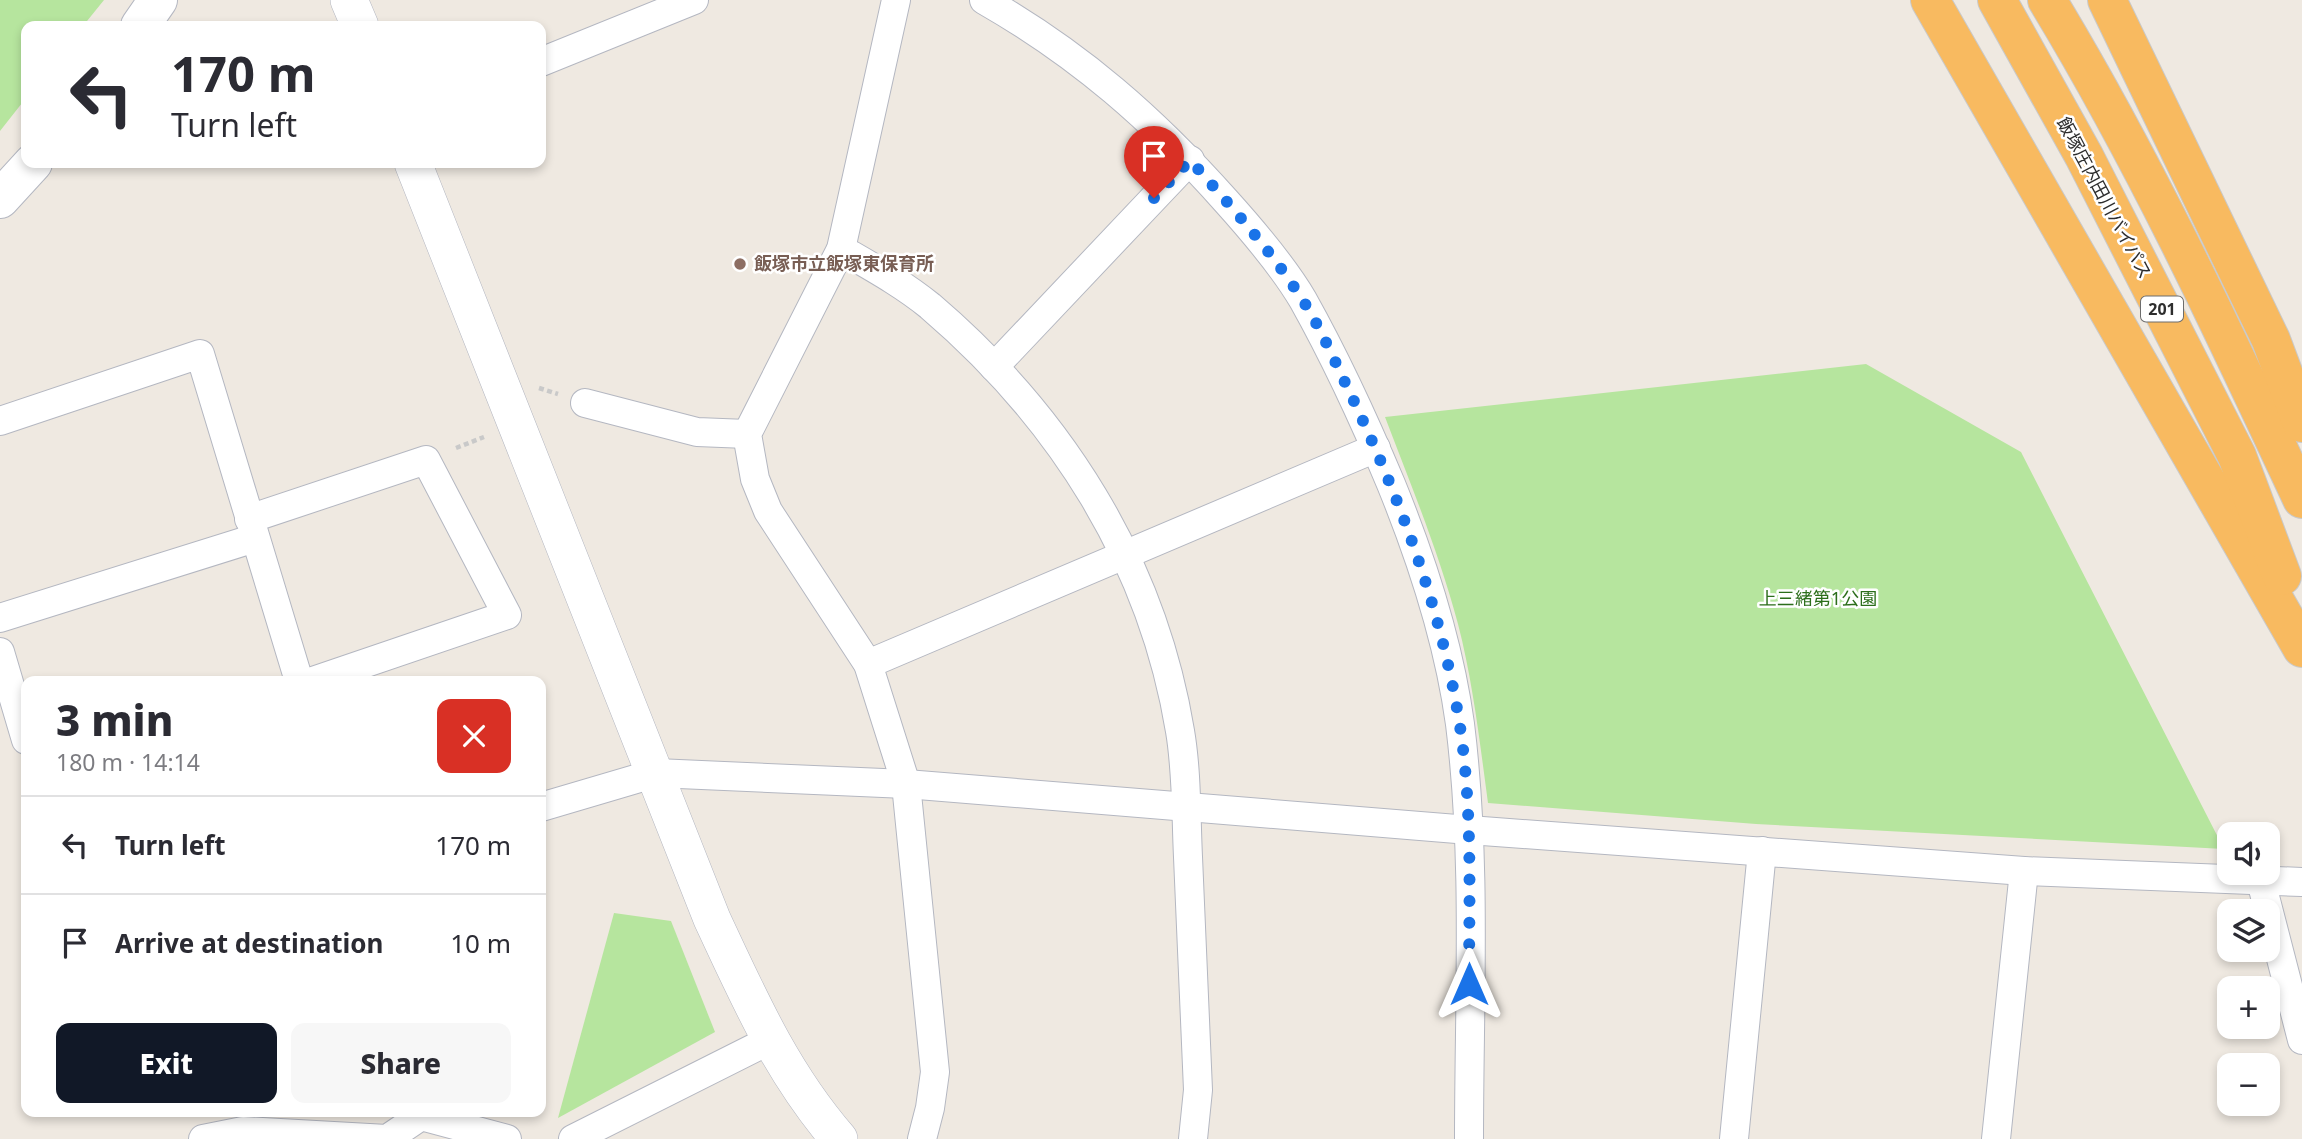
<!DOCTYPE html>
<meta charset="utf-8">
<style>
body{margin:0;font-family:"Noto Sans","Noto Sans JP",sans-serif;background:#f7f7f7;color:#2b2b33;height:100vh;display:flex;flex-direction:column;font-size:26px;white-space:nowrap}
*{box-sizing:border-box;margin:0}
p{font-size:23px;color:#7c7c81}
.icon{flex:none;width:38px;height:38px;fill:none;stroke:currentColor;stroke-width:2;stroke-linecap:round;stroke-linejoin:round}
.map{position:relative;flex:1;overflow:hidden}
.drawer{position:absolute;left:21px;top:676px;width:525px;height:441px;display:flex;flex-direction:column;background:#fff;border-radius:14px;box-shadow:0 4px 10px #0003}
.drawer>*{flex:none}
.hud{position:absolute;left:21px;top:21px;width:525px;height:147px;border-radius:14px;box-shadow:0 4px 10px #0003;background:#fff;color:#2b2b33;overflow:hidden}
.tools{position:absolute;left:2217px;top:822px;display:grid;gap:14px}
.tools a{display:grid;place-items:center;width:63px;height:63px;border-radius:14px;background:#fff;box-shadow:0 4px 10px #0003;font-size:35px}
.pin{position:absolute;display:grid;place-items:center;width:60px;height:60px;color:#fff;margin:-72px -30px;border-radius:50% 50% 50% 0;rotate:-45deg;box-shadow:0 0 7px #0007}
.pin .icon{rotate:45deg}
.me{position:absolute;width:77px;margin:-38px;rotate:0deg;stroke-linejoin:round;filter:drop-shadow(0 0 5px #0008)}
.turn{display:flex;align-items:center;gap:24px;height:147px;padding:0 35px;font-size:32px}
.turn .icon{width:91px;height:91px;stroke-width:2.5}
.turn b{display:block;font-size:49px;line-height:60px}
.round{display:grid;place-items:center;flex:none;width:74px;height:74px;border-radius:14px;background:#f7f7f7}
.summary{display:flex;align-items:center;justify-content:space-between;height:119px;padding:0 35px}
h1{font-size:42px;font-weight:800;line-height:52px}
.action{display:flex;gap:14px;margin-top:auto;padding:14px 35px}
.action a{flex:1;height:80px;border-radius:14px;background:#111827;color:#fff;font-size:28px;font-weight:800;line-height:80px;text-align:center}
.action a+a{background:#f7f7f7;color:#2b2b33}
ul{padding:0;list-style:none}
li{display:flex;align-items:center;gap:21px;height:98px;padding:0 35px;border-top:2px solid #e1e1e2}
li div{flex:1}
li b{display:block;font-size:26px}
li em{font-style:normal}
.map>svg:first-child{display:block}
.green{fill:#b6e59e}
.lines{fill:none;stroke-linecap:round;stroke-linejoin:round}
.minor-casing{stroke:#b4b7c1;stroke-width:30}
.tertiary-casing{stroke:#b4b7c1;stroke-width:38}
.secondary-casing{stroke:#b4b7c1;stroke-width:40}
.trunk-casing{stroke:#c9c9c9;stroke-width:40}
.path{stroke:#c9c9c9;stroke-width:4.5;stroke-dasharray:5 3.5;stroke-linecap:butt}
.minor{stroke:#fff;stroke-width:28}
.tertiary{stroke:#fff;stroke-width:37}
.secondary{stroke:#fff;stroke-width:38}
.trunk{stroke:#f8ba60;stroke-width:38}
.route{stroke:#1a73e8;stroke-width:12;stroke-dasharray:0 21.6}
.education-dot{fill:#8d6e63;stroke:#fff;stroke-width:2.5}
.labels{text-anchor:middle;stroke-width:5;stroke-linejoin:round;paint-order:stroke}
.shield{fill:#fff;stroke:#6d6d6d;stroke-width:2}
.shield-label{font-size:16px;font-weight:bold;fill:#2e2e2e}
.street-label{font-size:18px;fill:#2e2e2e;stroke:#fff}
.education-label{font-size:18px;font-weight:bold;fill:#785e54;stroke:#fff;text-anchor:start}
.park-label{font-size:18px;fill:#2c6e1b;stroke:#fff}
</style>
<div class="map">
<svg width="2302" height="1139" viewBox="0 0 2302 1139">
<rect width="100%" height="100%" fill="#efe9e1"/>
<g class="green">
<path d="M 0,0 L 104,0 L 83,26 L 26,26 L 26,98 L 0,131 Z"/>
<path d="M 1866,364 L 2021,452 L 2224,849 L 1756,824 L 1488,803 C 1480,744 1473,682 1458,624 C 1439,553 1411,485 1385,417 Z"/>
<path d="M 614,913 L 671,921 L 715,1032 L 558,1118 Z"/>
</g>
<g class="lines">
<g class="minor-casing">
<g id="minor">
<path d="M 896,0 L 841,249 L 747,434 L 755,479 L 768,511 L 868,664 L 906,784 L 935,1072 L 930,1108 L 922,1139"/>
<path d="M 984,0 C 1080,55 1153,119 1226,201 C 1253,231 1283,266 1303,300 C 1336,359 1365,422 1391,484 C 1422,560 1449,643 1460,724 C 1477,861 1469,1001 1469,1139"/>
<path d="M 541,62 L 694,0"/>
<path d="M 841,249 C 872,267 903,284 930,306 C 1060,417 1152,561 1180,731 C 1187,772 1186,816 1188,857 C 1191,935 1194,1013 1198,1090 L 1193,1139"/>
<path d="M 994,367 L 1190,160"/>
<path d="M 585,403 L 697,432 L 747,434"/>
<path d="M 0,421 L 200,354 L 299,681"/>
<path d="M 249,519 L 426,460 L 507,615 L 313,681"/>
<path d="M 0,618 L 255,538"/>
<path d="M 0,652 L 26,740"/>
<path d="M 868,664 L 1376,448"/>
<path d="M 541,807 L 656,773 L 906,784 L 1469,830 L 2024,871 L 2302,882"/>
<path d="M 2261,881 L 2302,1040"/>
<path d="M 203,1139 L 243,1131 L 387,1139 L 421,1116 L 507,1139"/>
<path d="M 573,1139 L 770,1040"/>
<path d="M 1734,1139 L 1762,851"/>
<path d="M 1996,1139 L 2024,871"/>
</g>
</g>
<g class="tertiary-casing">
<g id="tertiary">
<path d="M 349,0 L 360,26"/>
<path d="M 413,163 L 712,919 C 749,998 781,1072 839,1139"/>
</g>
</g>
<g class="secondary-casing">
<g id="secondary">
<path d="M 140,26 L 158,0"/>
<path d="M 0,199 L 33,163"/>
</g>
</g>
<g class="trunk-casing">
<g id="trunk">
<path d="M 1930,0 L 2302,648"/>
<path d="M 1997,0 L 2084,156 L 2237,456 L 2282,576"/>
<path d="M 2047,0 C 2144,160 2223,330 2302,499"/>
<path d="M 2107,0 L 2271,340 L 2302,423"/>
</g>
</g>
<g class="path">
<path d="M 539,388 L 558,394"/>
<path d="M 456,448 L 484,437"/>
</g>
<use href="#minor" class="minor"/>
<use href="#tertiary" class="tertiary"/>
<use href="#secondary" class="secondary"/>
<use href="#trunk" class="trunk"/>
</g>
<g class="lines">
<path class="route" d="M 1154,198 L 1190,160 C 1229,204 1268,247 1300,296 C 1320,326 1335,362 1351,395 C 1400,499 1440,606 1459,720 C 1473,807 1469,897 1469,984"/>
</g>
<circle class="education-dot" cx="740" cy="264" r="7"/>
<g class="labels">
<rect class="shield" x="2141" y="296.5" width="42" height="25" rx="5"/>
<g class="shield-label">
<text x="2162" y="315">201</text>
</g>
<g class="street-label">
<text transform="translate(2104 198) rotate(62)" y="6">飯塚庄内田川バイパス</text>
</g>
<g class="education-label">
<text x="754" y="270">飯塚市立飯塚東保育所</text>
</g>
<g class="park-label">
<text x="1818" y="605">上三緒第1公園</text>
</g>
</g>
</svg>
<div class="tools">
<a><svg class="icon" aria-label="sound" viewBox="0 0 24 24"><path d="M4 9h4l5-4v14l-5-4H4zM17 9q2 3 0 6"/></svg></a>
<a><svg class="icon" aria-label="layers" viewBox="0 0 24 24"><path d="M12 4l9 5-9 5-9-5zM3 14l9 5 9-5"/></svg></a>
<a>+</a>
<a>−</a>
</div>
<div class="pin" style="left:1154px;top:198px;background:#d93025"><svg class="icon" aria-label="arrive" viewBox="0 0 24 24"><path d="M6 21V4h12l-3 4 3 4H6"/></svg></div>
<svg class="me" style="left:1469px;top:984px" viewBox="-20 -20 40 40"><path d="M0-17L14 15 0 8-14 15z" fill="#1a73e8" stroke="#fff" stroke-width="4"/></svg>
<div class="hud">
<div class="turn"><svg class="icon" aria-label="left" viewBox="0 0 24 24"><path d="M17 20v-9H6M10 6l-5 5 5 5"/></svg><div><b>170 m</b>Turn left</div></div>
</div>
<section class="drawer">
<div class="summary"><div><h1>3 min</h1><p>180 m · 14:14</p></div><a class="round" style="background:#d93025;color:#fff"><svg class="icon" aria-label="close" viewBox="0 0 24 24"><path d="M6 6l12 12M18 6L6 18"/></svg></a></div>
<ul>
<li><svg class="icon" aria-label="left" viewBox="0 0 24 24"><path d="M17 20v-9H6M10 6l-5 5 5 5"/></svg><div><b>Turn left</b></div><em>170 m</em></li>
<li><svg class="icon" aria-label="arrive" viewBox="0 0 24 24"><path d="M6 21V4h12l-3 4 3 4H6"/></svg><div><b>Arrive at destination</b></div><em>10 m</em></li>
</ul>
<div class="action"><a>Exit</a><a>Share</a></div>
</section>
</div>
